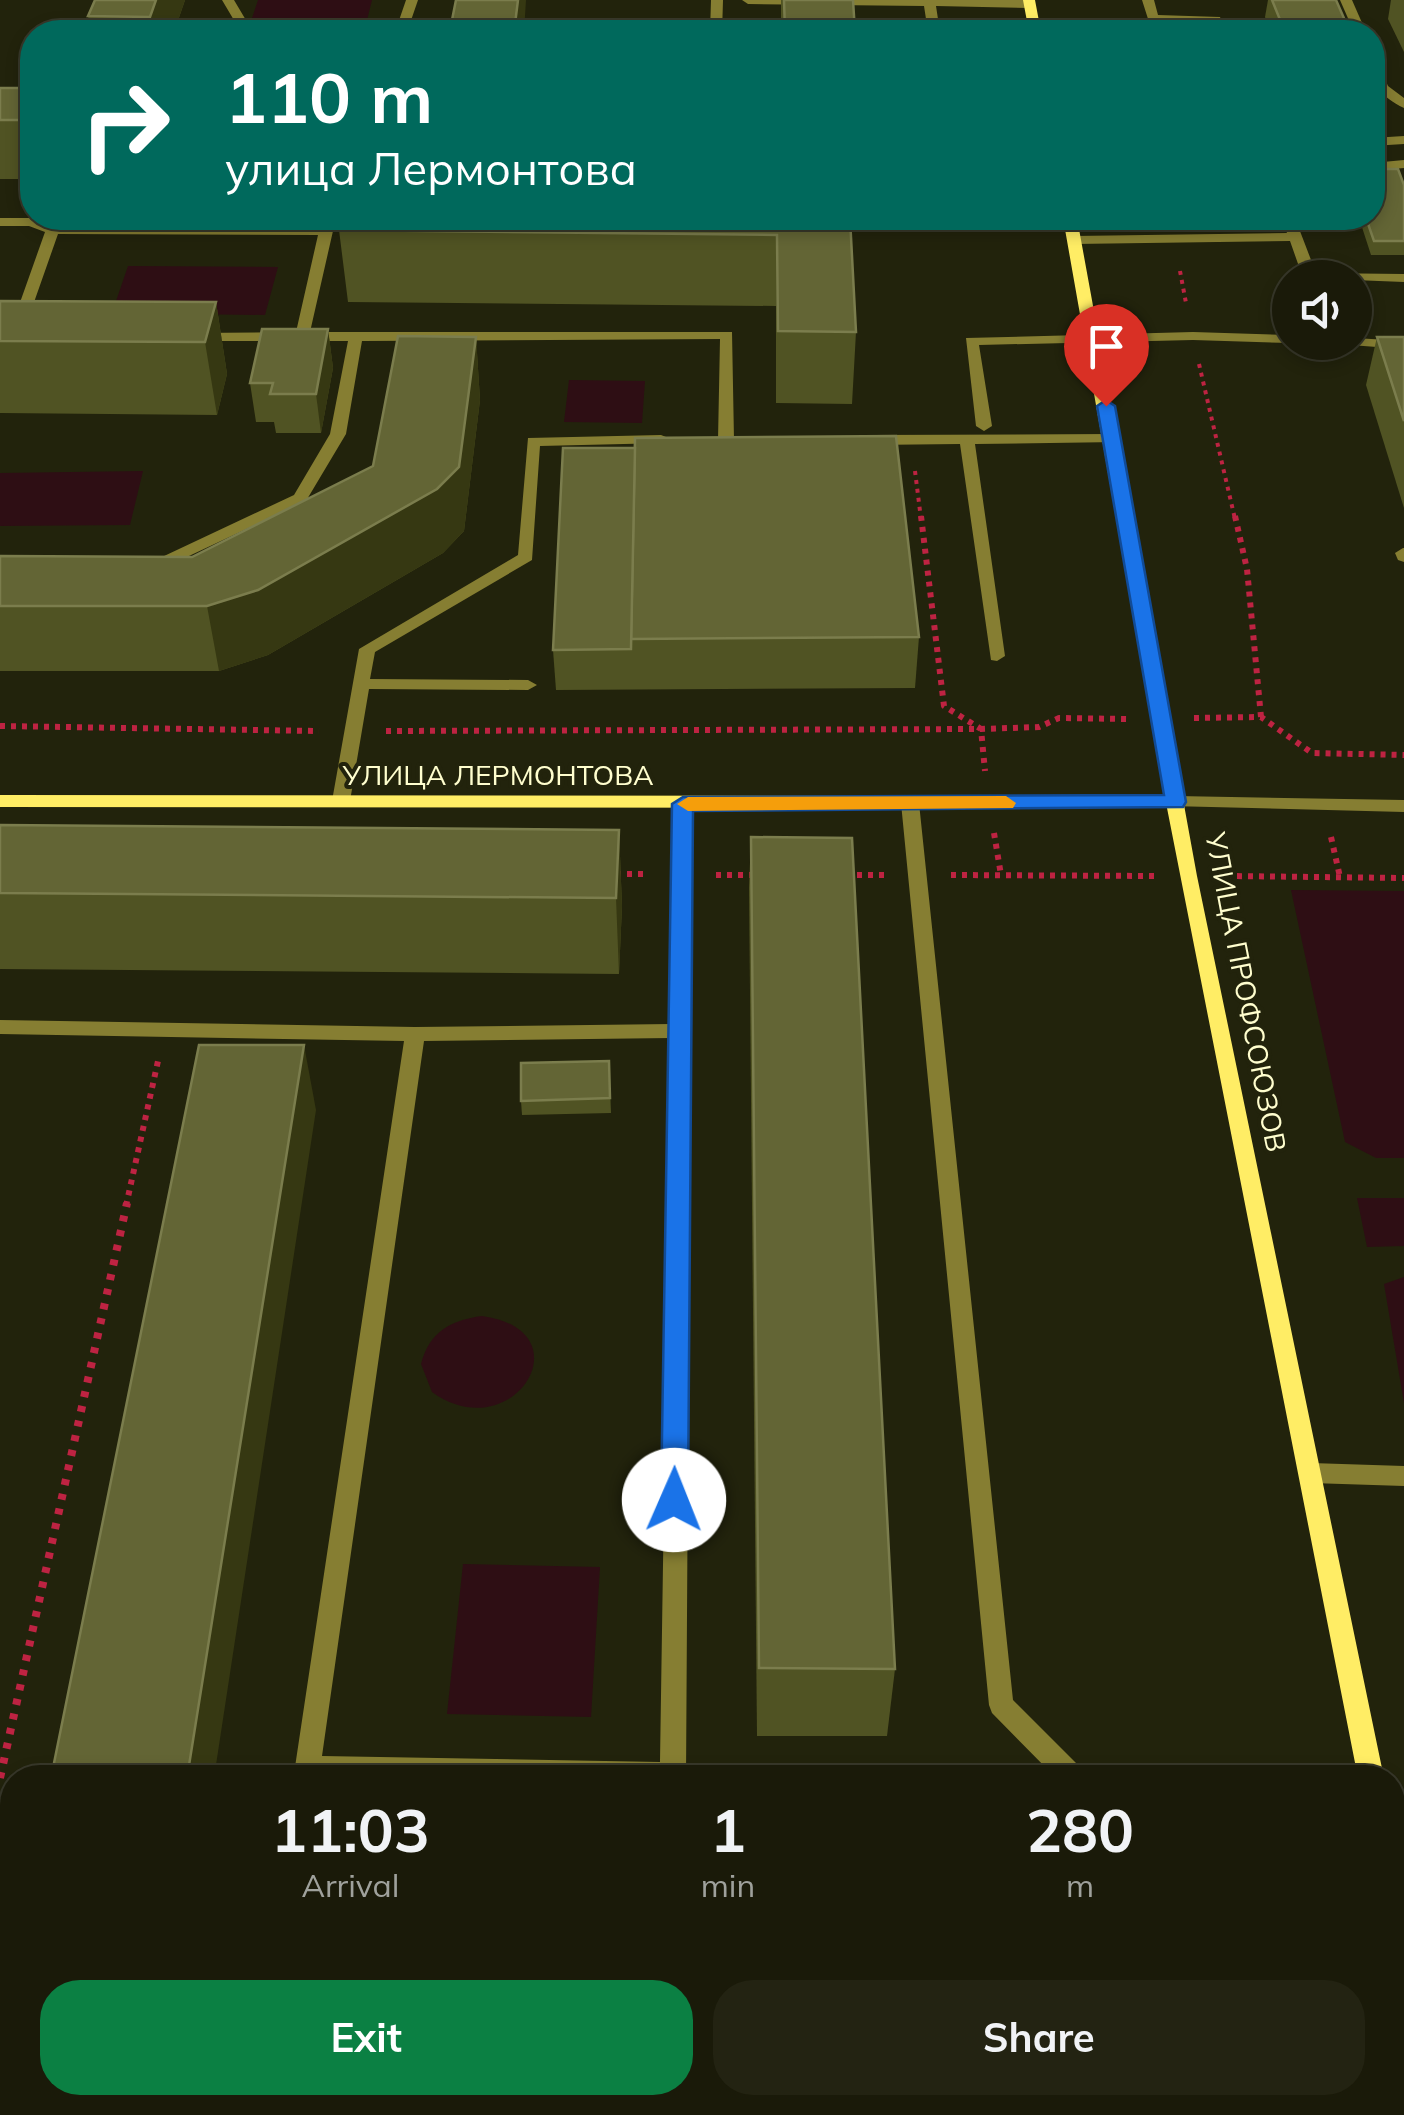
<!DOCTYPE html>
<meta charset="utf-8">
<style>
body{margin:0;font-family:Mulish,sans-serif;background:#232312;color:#f1f3f6;height:100vh;display:flex;flex-direction:column;font-size:38px;white-space:nowrap}
*{box-sizing:border-box;margin:0}
p{font-size:32px;color:#9fa19c}
.icon{flex:none;width:55px;height:55px;fill:none;stroke:currentColor;stroke-width:2;stroke-linecap:round;stroke-linejoin:round}
.map{position:relative;flex:1;overflow:hidden}
.drawer{position:absolute;left:0px;top:1765px;width:1405px;height:350px;display:flex;flex-direction:column;background:#1a1a09;border-radius:40px 40px 0 0;box-shadow:0 5px 15px #0003,0 0 0 2px #38382a}
.drawer>*{flex:none}
.top-card{position:absolute;left:20px;top:20px;width:1365px;height:210px;border-radius:40px;box-shadow:0 5px 15px #0003,0 0 0 2px #38382a;background:#00695c;color:#fff;overflow:hidden}
.controls{position:absolute;left:1272px;top:260px;display:grid;gap:20px}
.controls a{display:grid;place-items:center;width:100px;height:100px;border-radius:50%;background:#1a1a09;box-shadow:0 5px 15px #0003,0 0 0 2px #38382a;font-size:50px}
.pin{position:absolute;display:grid;place-items:center;width:85px;height:85px;color:#fff;margin:-102px -42px;border-radius:50% 50% 50% 0;rotate:-45deg;box-shadow:0 0 10px #0007}
.pin .icon{rotate:45deg}
.me{position:absolute;width:110px;margin:-55px;rotate:1deg;stroke-linejoin:round;filter:drop-shadow(0 0 8px #0008)}
.turn{display:flex;align-items:center;gap:35px;height:210px;padding:0 40px;font-size:45px}
.turn .icon{width:130px;height:130px;stroke-width:2.5}
.turn b{display:block;font-size:70px;line-height:85px}
.eta{display:flex;justify-content:space-evenly;align-items:center;height:170px;text-align:center}
.eta b{font-size:60px;font-weight:700;line-height:70px}
.primary-button{display:flex;gap:20px;margin-top:auto;padding:20px 40px}
.primary-button a{flex:1;height:115px;border-radius:40px;background:#0b8043;color:#fff;font-size:40px;font-weight:700;line-height:115px;text-align:center}
.primary-button a+a{background:#232312;color:#f1f3f6}
.map>svg:first-child{display:block}
.green{fill:#2e0e14}
.lines{fill:none;stroke-linecap:round;stroke-linejoin:round}
.path-far2{stroke:#be2342;stroke-width:4;stroke-dasharray:4 5;stroke-linecap:butt}
.path-far1{stroke:#be2342;stroke-width:6;stroke-dasharray:5 6;stroke-linecap:butt}
.path{stroke:#be2342;stroke-width:8;stroke-dasharray:6 9;stroke-linecap:butt}
.lane{fill:#867e32;fill-rule:evenodd}
.secondary{fill:#ffed65;fill-rule:evenodd}
.wall{fill:#505323}
.shaded-wall{fill:#363812}
.building{fill:#636535;stroke:#7b7d4d;stroke-width:2.5}
.route{fill:#1a73e8;stroke:#114b97;stroke-width:2.5}
.slow{fill:#f59e0b}
.labels{text-anchor:middle;stroke-width:8;stroke-linejoin:round;paint-order:stroke}
.street-label{font-size:28px;fill:#fffece;stroke:#22230c}
</style>
<div class="map">
<svg width="1404" height="2115" viewBox="0 0 1404 2115">
<rect width="100%" height="100%" fill="#22230c"/>
<g class="green">
<path d="M 258,0 L 372,0 L 364,32 L 276,32 L 278,24 L 250,24 Z"/>
<path d="M 128,266 L 278,267 L 265,315 L 112,313 Z"/>
<path d="M 569,380 L 645,381 L 642,423 L 564,422 Z"/>
<path d="M 143,471 L 130,525 L 0,526 L 0,473 Z"/>
<path d="M 1291,890 L 1404,891 L 1404,1158 L 1376,1158 L 1345,1142 Z"/>
<path d="M 1357,1198 L 1404,1198 L 1404,1246 L 1367,1247 Z"/>
<path d="M 1404,1277 L 1404,1403 L 1384,1284 Z"/>
<path d="M 482,1316 C 588,1331 512,1450 432,1392 L 421,1364 C 429,1332 451,1320 482,1316 Z"/>
<path d="M 463,1564 L 600,1567 L 591,1717 L 447,1714 Z"/>
</g>
<g class="lines">
<g class="path-far2">
<path d="M 1180,271 L 1186,303"/>
<path d="M 1199,364 L 1235,519"/>
<path d="M 915,471 L 921,519"/>
</g>
<g class="path-far1">
<path d="M 921,516 L 944,706 L 981,729 L 985,771"/>
<path d="M 1235,516 L 1247,569 L 1261,717"/>
<path d="M 1194,718 L 1261,717 L 1312,753 L 1404,755"/>
<path d="M 0,726 L 319,731"/>
<path d="M 386,731 L 981,729 L 1039,727 L 1059,718 L 1127,719"/>
<path d="M 994,833 L 1001,875"/>
<path d="M 1331,837 L 1340,877"/>
<path d="M 616,874 L 649,874"/>
<path d="M 716,875 L 754,875"/>
<path d="M 846,875 L 884,875"/>
<path d="M 951,875 L 1154,876"/>
<path d="M 1226,876 L 1404,878"/>
<path d="M 126,1206 L 158,1061"/>
</g>
<g class="path">
<path d="M 0,1778 L 127,1203"/>
<path d="M 0,2057 L 12,2069"/>
<path d="M 48,2102 L 61,2115"/>
</g>
<g class="lane">
<path d="M 222,0 L 234,0 L 250,27 L 248,32 L 236,32 L 238,27 Z"/>
<path d="M 406,0 L 418,0 L 407,32 L 395,32 Z"/>
<path d="M 711,0 L 723,0 L 722,32 L 710,32 Z"/>
<path d="M 742,0 L 1029,0 L 1035,4 L 1029,8 L 936,6 L 940,32 L 928,32 L 924,6 L 748,4 Z"/>
<path d="M 1142,0 L 1154,0 L 1158,15 L 1220,17 L 1226,32 L 1214,32 L 1211,24 L 1149,22 Z"/>
<path d="M 1340,0 L 1352,0 L 1366,32 L 1354,32 Z"/>
<path d="M 1372,59 L 1378,63 L 1388,86 L 1404,98 L 1404,108 C 1381,97 1372,85 1372,59 Z"/>
<path d="M 1404,136 L 1404,144 L 1372,146 L 1372,138 Z"/>
<path d="M 1404,160 L 1404,168 L 1372,171 L 1372,163 Z"/>
<path d="M 0,218 L 30,218 L 54,226 L 331,228 L 333,231 L 310,332 L 732,332 L 734,440 L 726,445 L 718,440 L 720,339 L 362,341 L 346,434 L 306,501 L 157,571 L 145,571 L 145,565 L 294,495 L 330,434 L 348,341 L 194,341 L 187,337 L 194,333 L 296,332 L 318,235 L 58,234 L 26,325 L 19,329 L 12,325 L 45,232 L 29,226 L 0,226 Z"/>
<path d="M 1281,218 L 1295,218 L 1316,273 L 1404,274 L 1404,282 L 1303,278 L 1290,241 L 1074,244 L 1067,240 L 1074,236 L 1287,233 Z"/>
<path d="M 825,219 L 1072,222 L 1079,226 L 1072,230 L 820,226 L 820,220 Z"/>
<path d="M 1193,332 L 1290,335 L 1290,342 L 1293,342 L 1290,343 L 1193,340 L 979,345 L 992,426 L 984,431 L 976,426 L 966,338 Z"/>
<path d="M 1355,338 L 1404,341 L 1404,349 L 1350,345 L 1348,342 L 1355,342 Z"/>
<path d="M 1113,434 L 1121,439 L 1118,442 L 975,444 L 1005,656 L 997,661 L 991,660 L 960,444 L 870,445 L 862,440 L 870,435 Z"/>
<path d="M 661,435 L 666,437 L 666,443 L 540,446 L 532,560 L 375,652 L 370,679 L 528,680 L 537,685 L 528,690 L 369,689 L 350,801 L 341,807 L 335,805 L 332,801 L 359,649 L 518,555 L 528,438 Z"/>
<path d="M 1403,548 L 1404,548 L 1404,562 L 1398,560 L 1395,553 Z"/>
<path d="M 1176,796 L 1404,800 L 1404,812 L 1170,806 L 1167,802 Z"/>
<path d="M 910,797 L 919,803 L 1013,1700 L 1083,1770 L 1087,1778 L 1056,1778 L 992,1713 L 989,1705 L 901,803 Z"/>
<path d="M 683,798 L 692,804 L 686,1778 L 299,1775 L 295,1767 L 404,1041 L 0,1034 L 0,1020 L 415,1027 L 671,1024 L 674,804 ZM 671,1038 L 660,1762 L 322,1756 L 424,1041 Z"/>
<path d="M 1311,1463 L 1404,1466 L 1404,1486 L 1311,1483 L 1303,1480 L 1299,1473 L 1303,1466 Z"/>
<rect x="693" y="2102" width="28" height="13"/>
<path d="M 1097,2102 L 1125,2102 L 1127,2115 L 1099,2115 Z"/>
</g>
<g class="secondary">
<path d="M 1023,0 L 1035,0 L 1041,32 L 1029,32 Z"/>
<path d="M 1063,218 L 1077,218 L 1197,876 L 1384,1778 L 1358,1778 L 1167,808 L 0,807 L 0,795 L 1165,796 Z"/>
<path d="M 1392,1879 L 1401,1882 L 1404,1888 L 1404,1966 L 1395,1962 L 1392,1957 Z"/>
</g>
</g>
<g class="wall">
<path d="M 185,0 L 174,32 L 91,32 L 88,16 Z"/>
<path d="M 781,0 L 853,0 L 855,32 L 781,32 Z"/>
<path d="M 1268,0 L 1336,0 L 1350,32 L 1271,32 L 1265,17 Z"/>
<path d="M 1391,0 L 1404,0 L 1404,52 L 1388,19 Z"/>
<rect x="0" y="88" width="32" height="91"/>
<path d="M 1372,105 L 1378,114 L 1375,127 L 1372,127 Z"/>
<path d="M 1404,185 L 1404,255 L 1371,255 L 1359,218 L 1372,218 Z"/>
<path d="M 850,218 L 856,332 L 852,404 L 776,403 L 776,306 L 348,302 L 339,230 Z"/>
<path d="M 0,301 L 216,302 L 227,374 L 217,415 L 0,413 Z"/>
<path d="M 328,329 L 333,368 L 321,433 L 276,433 L 274,422 L 256,422 L 250,383 Z"/>
<path d="M 476,337 L 480,400 L 464,531 L 443,553 L 268,655 L 219,671 L 0,671 L 0,556 L 192,557 L 373,466 Z"/>
<path d="M 1377,337 L 1404,337 L 1404,508 L 1366,385 Z"/>
<path d="M 563,448 L 919,637 L 915,688 L 556,690 L 553,650 Z"/>
<path d="M 0,825 L 619,830 L 622,906 L 619,974 L 0,969 Z"/>
<path d="M 751,837 L 895,1669 L 887,1736 L 757,1736 L 749,887 Z"/>
<path d="M 609,1061 L 611,1113 L 522,1115 L 521,1101 Z"/>
<path d="M 819,2102 L 989,2102 L 990,2115 L 820,2115 Z"/>
</g>
<g class="shaded-wall">
<path d="M 156,0 L 185,0 L 174,32 L 153,32 L 150,17 Z"/>
<path d="M 518,0 L 526,0 L 524,32 L 514,32 Z"/>
<path d="M 216,302 L 227,374 L 217,415 L 205,342 Z"/>
<path d="M 328,329 L 333,368 L 321,433 L 316,394 Z"/>
<path d="M 476,337 L 480,400 L 464,531 L 443,553 L 268,655 L 219,671 L 207,606 L 437,489 Z"/>
<path d="M 619,830 L 622,906 L 619,974 L 616,898 Z"/>
<path d="M 304,1045 L 316,1110 L 214,1778 L 187,1778 Z"/>
</g>
<g class="building">
<path d="M 95,0 L 156,0 L 150,17 L 88,16 Z"/>
<path d="M 456,0 L 518,0 L 514,32 L 444,32 L 450,30 Z"/>
<path d="M 784,0 L 853,0 L 855,32 L 785,32 Z"/>
<path d="M 1272,0 L 1336,0 L 1350,32 L 1285,32 Z"/>
<rect x="0" y="88" width="32" height="32"/>
<path d="M 1372,169 L 1398,169 L 1404,185 L 1404,241 L 1374,241 L 1366,218 L 1372,218 Z"/>
<path d="M 342,218 L 850,218 L 856,332 L 778,331 L 777,235 L 339,230 Z"/>
<path d="M 0,301 L 216,302 L 205,342 L 0,341 Z"/>
<path d="M 262,329 L 328,329 L 316,394 L 270,394 L 273,383 L 250,383 Z"/>
<path d="M 398,336 L 476,337 L 459,467 L 437,489 L 258,590 L 207,606 L 0,606 L 0,556 L 192,557 L 373,466 Z"/>
<path d="M 1377,337 L 1404,337 L 1404,421 Z"/>
<path d="M 896,436 L 919,637 L 631,639 L 635,438 Z"/>
<path d="M 563,448 L 635,448 L 631,649 L 553,650 Z"/>
<path d="M 0,825 L 619,830 L 616,898 L 0,893 Z"/>
<path d="M 751,837 L 852,838 L 895,1669 L 759,1668 Z"/>
<path d="M 199,1045 L 304,1045 L 187,1778 L 51,1778 Z"/>
<path d="M 609,1061 L 610,1098 L 521,1101 L 521,1063 Z"/>
<path d="M 826,2102 L 989,2102 L 990,2115 L 826,2115 Z"/>
</g>
<path class="route" d="M 1106,400 L 1115,406 L 1186,802 L 1183,807 L 693,811 L 688,1500 L 684,1508 L 674,1511 L 665,1508 L 661,1500 L 672,804 L 683,797 L 1164,795 L 1097,406 Z"/>
<path class="slow" d="M 1006,796 L 1016,803 L 1013,808 L 688,811 L 677,804 L 688,797 Z"/>
<g class="labels">
<g class="street-label">
<text x="498" y="785">УЛИЦА ЛЕРМОНТОВА</text>
<text transform="translate(1246 992) rotate(79)" y="10">УЛИЦА ПРОФСОЮЗОВ</text>
</g>
</g>
</svg>
<div class="controls">
<a><svg class="icon" aria-label="sound" viewBox="0 0 24 24"><path d="M4 9h4l5-4v14l-5-4H4zM17 9q2 3 0 6"/></svg></a>
</div>
<div class="pin" style="left:1106px;top:406px;background:#d93025"><svg class="icon" aria-label="arrive" viewBox="0 0 24 24"><path d="M6 21V4h12l-3 4 3 4H6"/></svg></div>
<svg class="me" style="left:674px;top:1500px" viewBox="-20 -20 40 40"><circle r="19" fill="#fff"/><path d="M0-13L10 11 0 6-10 11z" fill="#1a73e8"/></svg>
<div class="top-card">
<div class="turn"><svg class="icon" aria-label="right" viewBox="0 0 24 24"><path d="M7 20v-9h11M14 6l5 5-5 5"/></svg><div><b>110 m</b>улица Лермонтова</div></div>
</div>
<section class="drawer">
<div class="eta">
<div><b>11:03</b><p>Arrival</p></div>
<div><b>1</b><p>min</p></div>
<div><b>280</b><p>m</p></div>
</div>
<div class="primary-button"><a>Exit</a><a>Share</a></div>
</section>
</div>
